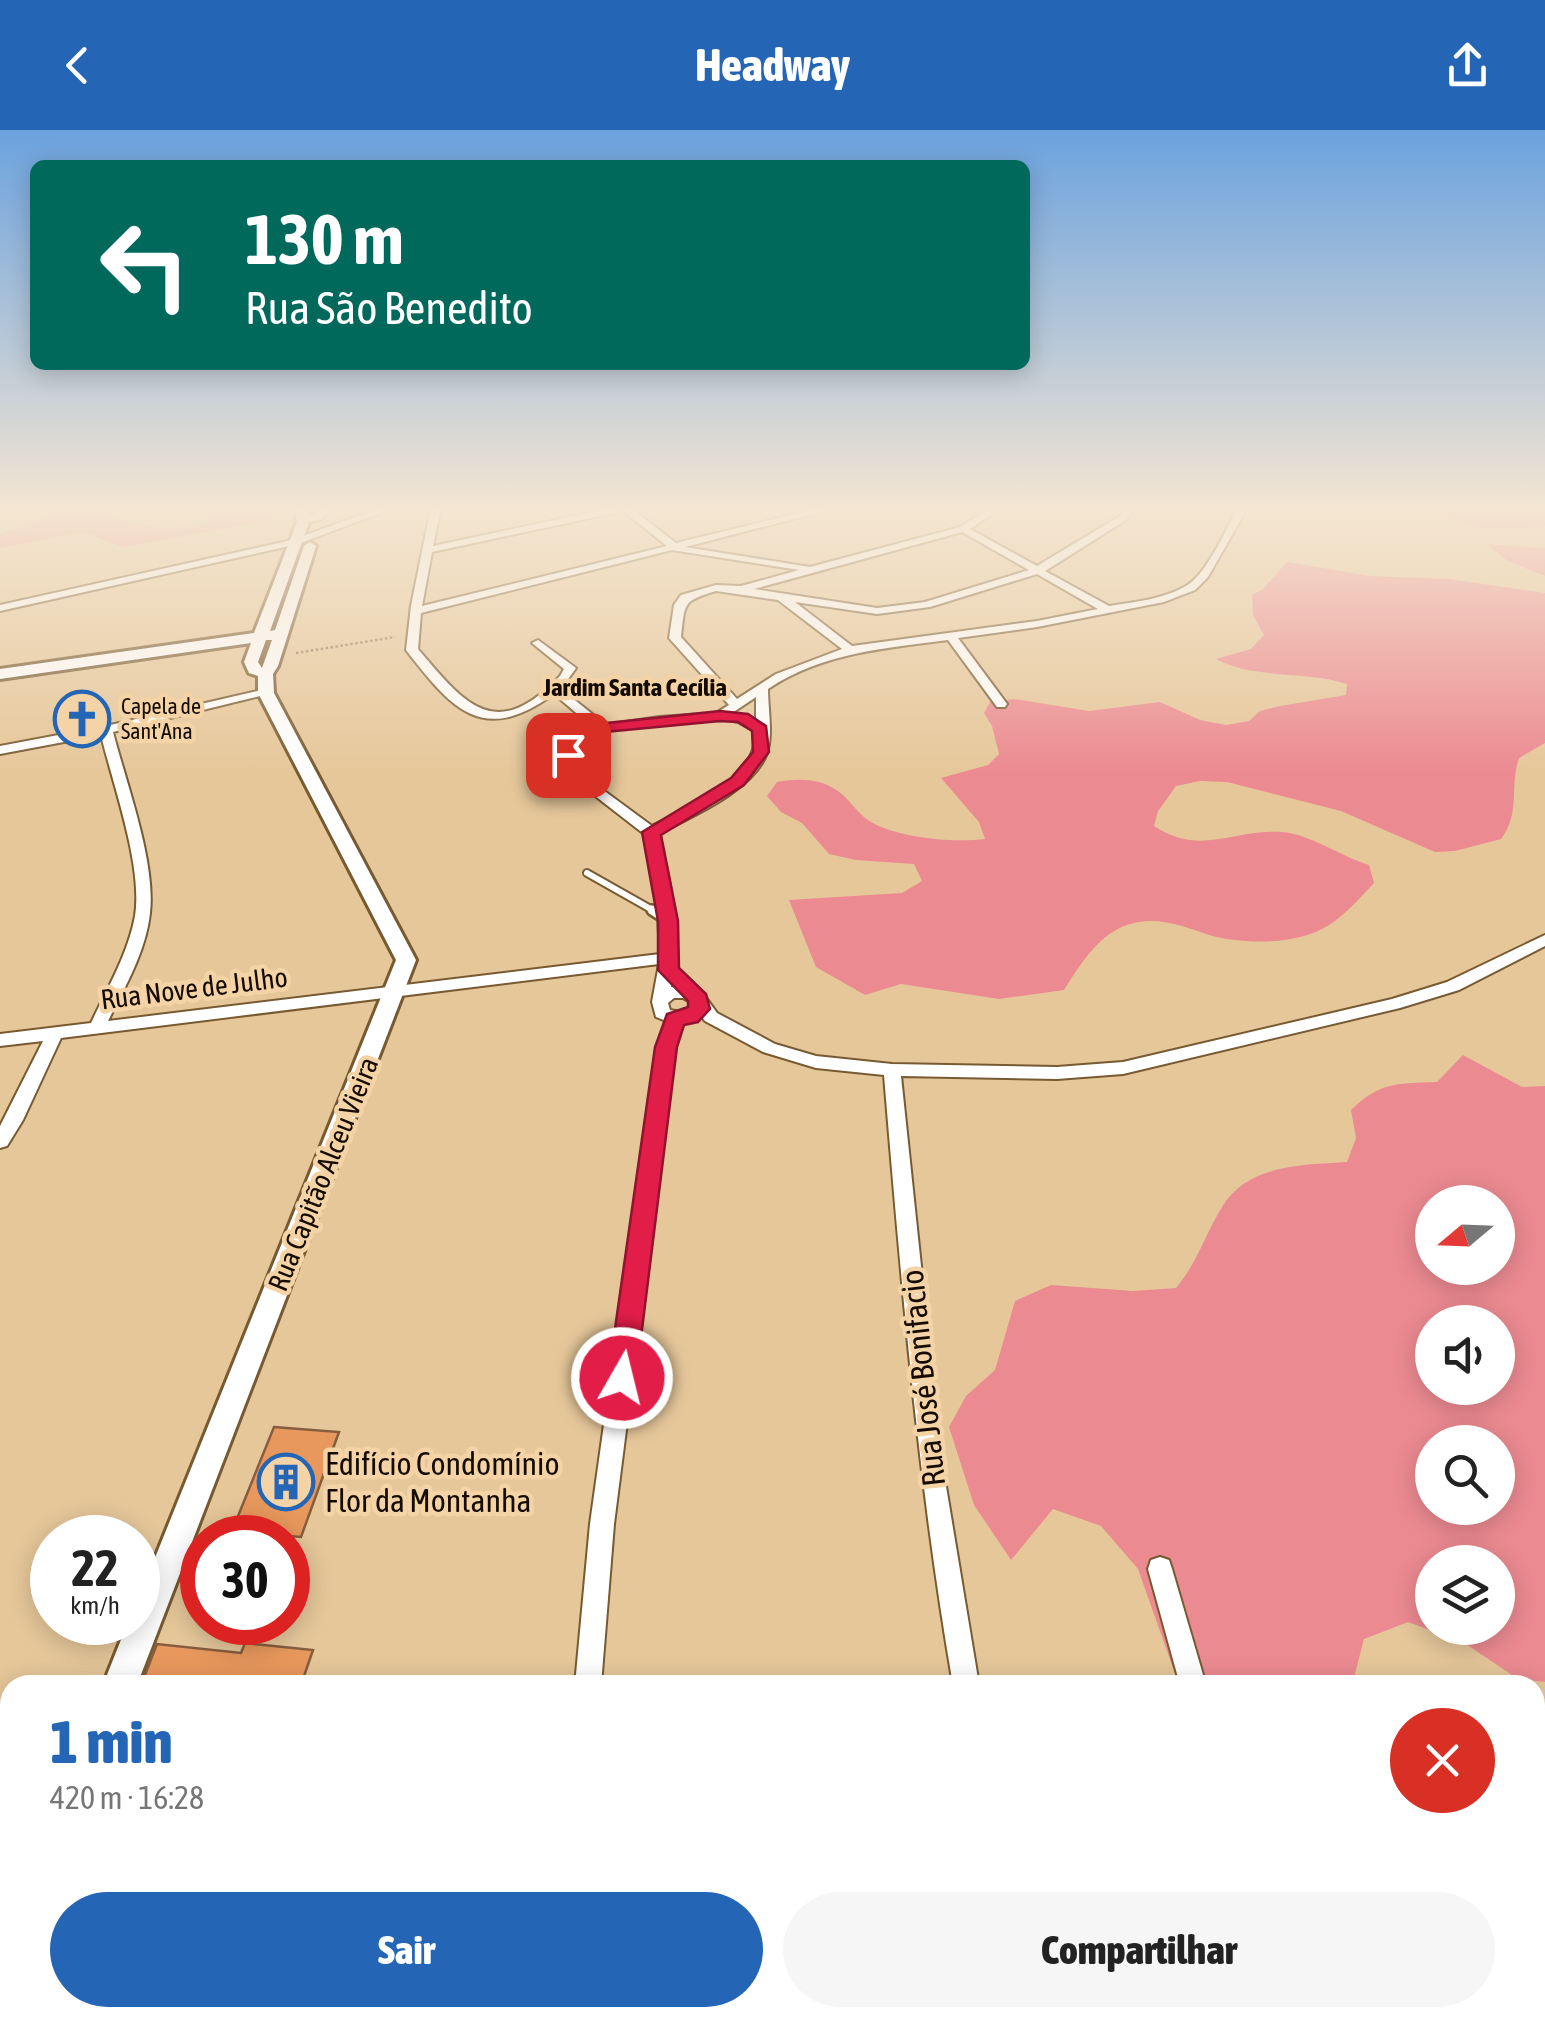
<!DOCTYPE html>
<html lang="pt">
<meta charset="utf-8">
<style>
body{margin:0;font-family:"Asap Condensed",sans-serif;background:#f6f6f6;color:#222;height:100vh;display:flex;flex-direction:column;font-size:38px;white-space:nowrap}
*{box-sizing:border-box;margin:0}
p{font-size:32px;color:#767676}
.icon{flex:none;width:55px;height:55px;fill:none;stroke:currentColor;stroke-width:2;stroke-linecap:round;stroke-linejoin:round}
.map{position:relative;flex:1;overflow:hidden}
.panel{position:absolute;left:0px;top:1545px;width:1545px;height:352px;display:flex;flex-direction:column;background:#fff;border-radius:30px 30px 0 0;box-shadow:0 5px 25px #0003}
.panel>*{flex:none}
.guide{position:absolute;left:30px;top:30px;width:1000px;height:210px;border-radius:15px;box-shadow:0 5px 25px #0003;background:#00695c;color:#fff;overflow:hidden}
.needle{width:65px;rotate:251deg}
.tools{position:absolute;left:1415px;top:1055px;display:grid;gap:20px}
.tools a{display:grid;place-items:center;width:100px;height:100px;border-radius:50%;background:#fff;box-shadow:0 5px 25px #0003;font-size:50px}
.speed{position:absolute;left:30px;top:1385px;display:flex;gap:20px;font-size:50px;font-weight:700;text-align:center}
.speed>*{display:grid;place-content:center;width:130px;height:130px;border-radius:50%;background:#fff;box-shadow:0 5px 25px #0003;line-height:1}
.speed small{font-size:25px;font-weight:400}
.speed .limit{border:15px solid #d22;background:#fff;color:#111}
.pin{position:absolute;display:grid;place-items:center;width:85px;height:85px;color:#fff;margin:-42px;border-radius:20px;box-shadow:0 5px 15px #0006}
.me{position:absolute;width:110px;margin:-55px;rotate:8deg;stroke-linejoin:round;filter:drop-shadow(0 0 8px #0008)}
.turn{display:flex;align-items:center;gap:35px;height:210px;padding:0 50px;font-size:45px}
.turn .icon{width:130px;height:130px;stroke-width:2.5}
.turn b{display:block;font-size:70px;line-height:85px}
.round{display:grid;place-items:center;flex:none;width:105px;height:105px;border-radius:52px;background:#f6f6f6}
.head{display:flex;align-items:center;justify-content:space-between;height:170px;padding:0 50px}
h1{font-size:60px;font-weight:800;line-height:75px;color:#2465b6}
.cta{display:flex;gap:20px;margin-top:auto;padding:20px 50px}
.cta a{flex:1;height:115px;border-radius:60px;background:#2465b6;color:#fff;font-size:40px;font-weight:800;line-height:115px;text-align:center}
.cta a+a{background:#f6f6f6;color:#222}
header{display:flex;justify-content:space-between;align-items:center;height:130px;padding:0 50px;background:#2465b6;color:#fff;font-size:45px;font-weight:800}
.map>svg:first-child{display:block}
.green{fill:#ec8a91;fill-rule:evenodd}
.building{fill:#e8985c;stroke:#865d3f;stroke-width:2.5}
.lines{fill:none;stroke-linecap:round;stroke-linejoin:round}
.service-far1-casing{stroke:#775a31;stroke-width:10}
.service-casing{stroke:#775a31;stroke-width:14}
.minor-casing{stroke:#775a31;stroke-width:4}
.tertiary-casing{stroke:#775a31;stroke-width:6}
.path{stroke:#947d5e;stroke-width:2.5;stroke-dasharray:2.5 2.5;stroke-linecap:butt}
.service-far1{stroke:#fff;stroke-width:6}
.service{stroke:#fff;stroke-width:9}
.minor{fill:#fff;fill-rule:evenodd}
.tertiary{fill:#fff;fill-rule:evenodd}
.route{fill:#e11d48;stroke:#92132f;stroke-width:2.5}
.labels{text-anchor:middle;stroke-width:9;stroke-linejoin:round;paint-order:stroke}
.far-poi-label{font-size:22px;fill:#150b00;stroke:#f4d3a6;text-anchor:start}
.far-neighbourhood-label{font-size:25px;font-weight:bold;fill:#150b00;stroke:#f4d3a6}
.street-label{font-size:28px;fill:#150b00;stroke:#f4d3a6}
.near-street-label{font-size:32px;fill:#150b00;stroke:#f4d3a6}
.near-poi-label{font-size:32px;fill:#150b00;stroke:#f4d3a6;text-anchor:start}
</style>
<header><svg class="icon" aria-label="back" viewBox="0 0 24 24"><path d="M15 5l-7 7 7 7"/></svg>Headway<svg class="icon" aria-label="share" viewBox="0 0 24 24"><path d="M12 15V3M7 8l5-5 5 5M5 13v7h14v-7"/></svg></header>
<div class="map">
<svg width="1545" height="1896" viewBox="0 0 1545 1896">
<rect width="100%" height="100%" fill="#e6c79a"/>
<g class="green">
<path d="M 0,377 L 145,377 C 134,384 119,378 106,381 L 106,385 C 128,395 176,405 206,392 L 213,377 L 297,380 L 256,393 L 123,417 L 81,402 L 0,418 L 0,404 L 59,385 L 50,380 L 0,387 Z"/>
<path d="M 1424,377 L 1545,377 L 1545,397 L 1481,399 Z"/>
<path d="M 1486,414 L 1545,418 L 1545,446 L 1508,431 Z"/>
<path d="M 1287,432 L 1370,446 L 1449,449 L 1545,463 L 1545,613 L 1519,628 C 1509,657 1521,683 1501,709 L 1455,721 L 1435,722 L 1341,681 L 1227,652 L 1200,651 L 1176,656 L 1158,681 L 1154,696 C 1201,727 1231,699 1282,702 C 1310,704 1342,727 1369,735 L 1374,753 C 1361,767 1345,785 1329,795 C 1299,815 1244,815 1209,805 C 1182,796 1156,785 1127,795 C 1098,805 1080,835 1064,860 L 999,869 L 901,854 L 865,865 L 816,837 L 789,770 L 902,763 L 922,751 L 914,734 L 856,730 L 829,724 L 802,693 L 781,682 L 767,666 L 777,652 C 801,648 823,648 843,665 C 853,674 858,684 871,692 C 899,708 953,713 985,709 L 979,692 L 941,648 L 988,635 L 999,624 L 992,596 L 984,583 L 990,572 L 1014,569 L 1089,581 L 1160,572 L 1200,590 L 1226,595 L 1249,591 L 1260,581 L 1280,576 L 1346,565 L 1347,554 C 1305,540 1255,550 1216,529 L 1251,519 L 1264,505 L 1253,485 L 1252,465 L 1263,459 Z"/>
<path d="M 1463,925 L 1522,957 L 1545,956 L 1545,1552 L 1518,1549 L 1463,1512 L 1408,1492 L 1364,1509 L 1352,1555 L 1179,1555 L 1138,1439 L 1101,1396 L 1053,1379 L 1011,1430 L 974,1375 L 949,1297 L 966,1266 L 995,1240 L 1015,1171 L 1051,1155 L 1133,1161 L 1176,1158 C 1197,1133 1205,1105 1222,1077 C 1248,1034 1302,1035 1347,1032 L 1356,1008 L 1351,980 C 1381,951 1397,954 1437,952 ZM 1432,1072 L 1498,1072 L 1498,1138 L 1432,1138 ZM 1432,1192 L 1498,1192 L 1498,1258 L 1432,1258 ZM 1432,1312 L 1498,1312 L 1498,1378 L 1432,1378 ZM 1432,1432 L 1498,1432 L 1498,1498 L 1432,1498 Z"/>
<path d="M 1535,1844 L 1545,1896 L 1317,1896 L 1315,1888 L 1535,1888 Z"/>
</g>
<g class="building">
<path d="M 274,1297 L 339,1302 L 301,1407 L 232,1401 Z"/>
<path d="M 245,1513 L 313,1520 L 301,1555 L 141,1555 L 157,1514 L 241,1523 Z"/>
</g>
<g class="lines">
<g class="service-far1-casing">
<path id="service-far1" d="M 587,743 L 656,782"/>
</g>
<g class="service-casing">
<path id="service" d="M 652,780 L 666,789"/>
</g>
<g class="minor-casing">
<g id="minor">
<path d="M 322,377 L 331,377 L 321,390 L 302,392 L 297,389 L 315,385 Z"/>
<path d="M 383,377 L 397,377 L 298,414 L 0,481 L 0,475 L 292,410 Z"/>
<path d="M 431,377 L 441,377 L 433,416 L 616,377 L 635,377 L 632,379 L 676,413 L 823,377 L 840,377 L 685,417 L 810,437 L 960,397 L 992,377 L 1003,377 L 970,399 L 1037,436 L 1120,386 L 1128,377 L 1137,377 L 1126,390 L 1045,441 L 1109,476 C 1134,472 1164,469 1186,456 C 1207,444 1226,399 1238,377 L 1248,377 L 1208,447 L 1195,460 L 1164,472 L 1037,497 L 958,508 L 1007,574 L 1005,577 L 997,577 L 948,510 C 886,518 821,523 768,559 C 768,578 773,605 767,623 C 753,661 692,686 658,704 C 672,754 681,806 671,857 L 692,858 L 704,865 L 717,883 L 775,914 L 816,926 L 892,934 L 1057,937 L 1123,932 L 1392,869 L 1447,852 L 1545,805 L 1545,816 L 1459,860 L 1400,878 L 1123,944 L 1057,949 L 901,946 L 941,1326 L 979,1555 L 953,1555 C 918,1353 901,1150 884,945 L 816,938 L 763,922 L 705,891 L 701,886 L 682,894 L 675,917 L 614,1394 L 601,1555 L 575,1555 L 590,1394 L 657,917 L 666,891 L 656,887 L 652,872 L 659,834 L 61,908 L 23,990 L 7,1016 L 0,1018 L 0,996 L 43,911 L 0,916 L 0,904 L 91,893 C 107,859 128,824 135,786 C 143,736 113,655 101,605 L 0,624 L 0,616 L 106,596 L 266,559 L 272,563 L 113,602 C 126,653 156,732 150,783 C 146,821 125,857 108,891 L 660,824 L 657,766 L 644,704 L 563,641 C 562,617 571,604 594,598 L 554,564 C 482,616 452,579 406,520 L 411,476 ZM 623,381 L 667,416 L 422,476 L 432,422 ZM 962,402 L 1029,440 L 925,472 L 877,478 L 754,459 ZM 672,420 L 799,440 L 741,456 L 716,455 L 681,465 L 674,475 L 669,508 L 729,575 L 716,583 L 659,587 L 606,595 L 561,559 L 576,538 L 538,510 L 532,513 L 564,539 L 560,546 C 496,613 466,576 418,519 L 421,483 ZM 1037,444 L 1098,479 L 1037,491 L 852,516 L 795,472 L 877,484 L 930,477 ZM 716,461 L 778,470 L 842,519 L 776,544 L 737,569 L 681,507 C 685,473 682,471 716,461 ZM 756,567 L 756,591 L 732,583 ZM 728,590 L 738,592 L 756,602 C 755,654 691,676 652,696 L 576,640 C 575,629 575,617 585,610 C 608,593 697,590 728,590 ZM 674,868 L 683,868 L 690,872 L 691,877 L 681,882 L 670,880 L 668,873 Z"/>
<path d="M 1160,1427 L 1169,1430 L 1172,1439 L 1206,1555 L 1180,1555 L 1148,1439 L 1151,1430 Z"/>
<path d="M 542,1888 L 572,1888 L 573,1896 L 541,1896 Z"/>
<path d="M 1018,1888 L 1048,1888 L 1051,1896 L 1019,1896 Z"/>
<path d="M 1275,1888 L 1305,1888 L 1309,1896 L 1277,1896 Z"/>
<path d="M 1491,1888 L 1521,1888 L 1525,1896 L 1493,1896 Z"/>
</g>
</g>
<g class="tertiary-casing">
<g id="tertiary">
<path d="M 295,377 L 307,377 L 309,392 L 270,501 L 275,500 L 304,416 L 310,412 L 316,416 L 278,536 L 273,544 L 274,563 L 416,830 L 137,1555 L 103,1555 L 128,1492 L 138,1492 L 138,1470 L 396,830 L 258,563 L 258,546 L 249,543 L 244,532 L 251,513 L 0,549 L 0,539 L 254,503 L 297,392 ZM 266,510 L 272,510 L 262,538 L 258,532 Z"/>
<path d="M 10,1812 L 10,1871 L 0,1876 L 0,1816 Z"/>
</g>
</g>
<path class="path" d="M 296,523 L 395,507"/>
<use href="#service-far1" class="service-far1"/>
<use href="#service" class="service"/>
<use href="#minor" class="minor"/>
<use href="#tertiary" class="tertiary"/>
</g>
<linearGradient id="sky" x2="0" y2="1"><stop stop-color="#6ba2de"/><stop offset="0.59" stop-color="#f4e6d2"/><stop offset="1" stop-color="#f4e6d2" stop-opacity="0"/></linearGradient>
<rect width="1545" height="643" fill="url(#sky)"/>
<path class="route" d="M 720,581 L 748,584 L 766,596 L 769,622 L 744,655 L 661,705 L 678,791 L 679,838 L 706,864 L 710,879 L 698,892 L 684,895 L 677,917 L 636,1248 L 632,1256 L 622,1260 L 612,1256 L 608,1248 L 655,917 L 667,884 L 688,877 L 688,871 L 658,840 L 658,791 L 642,702 L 731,648 L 753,622 L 752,601 L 738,592 L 720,591 L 605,602 L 591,608 L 574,629 L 560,625 L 579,601 L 597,594 Z"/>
<defs>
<g id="church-ring" transform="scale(2.875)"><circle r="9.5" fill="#f4d3a6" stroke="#2465b6" stroke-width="1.5"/><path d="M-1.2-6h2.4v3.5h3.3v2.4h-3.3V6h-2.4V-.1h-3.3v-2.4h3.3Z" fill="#2465b6"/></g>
<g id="building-ring" transform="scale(2.875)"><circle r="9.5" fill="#f4d3a6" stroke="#2465b6" stroke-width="1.5"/><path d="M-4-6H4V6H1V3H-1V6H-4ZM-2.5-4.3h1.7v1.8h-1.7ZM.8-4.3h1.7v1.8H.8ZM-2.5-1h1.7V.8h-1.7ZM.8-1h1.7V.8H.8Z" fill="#2465b6"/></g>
</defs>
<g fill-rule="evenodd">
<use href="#church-ring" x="82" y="589"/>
<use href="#building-ring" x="286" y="1352"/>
</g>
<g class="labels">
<g class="far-poi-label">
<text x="121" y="584">Capela de<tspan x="121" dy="25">Sant'Ana</tspan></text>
</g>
<g class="far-neighbourhood-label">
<text x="635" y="566">Jardim Santa Cecília</text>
</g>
<g class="street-label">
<text transform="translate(194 858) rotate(-7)" y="10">Rua Nove de Julho</text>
<text transform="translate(323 1044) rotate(-68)" y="10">Rua Capitão Alceu Vieira</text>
</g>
<g class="near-street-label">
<text transform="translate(923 1248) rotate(-96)" y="11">Rua José Bonifacio</text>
</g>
<g class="near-poi-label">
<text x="325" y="1345">Edifício Condomínio<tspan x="325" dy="37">Flor da Montanha</tspan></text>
</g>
</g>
</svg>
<div class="tools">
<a><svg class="needle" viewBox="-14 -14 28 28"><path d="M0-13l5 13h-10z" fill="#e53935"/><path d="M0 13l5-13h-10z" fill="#767676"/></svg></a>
<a><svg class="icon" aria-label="sound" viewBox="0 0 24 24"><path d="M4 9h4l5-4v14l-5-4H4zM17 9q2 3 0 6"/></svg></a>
<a><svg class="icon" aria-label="search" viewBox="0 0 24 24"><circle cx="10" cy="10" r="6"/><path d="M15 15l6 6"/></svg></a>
<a><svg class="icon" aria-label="layers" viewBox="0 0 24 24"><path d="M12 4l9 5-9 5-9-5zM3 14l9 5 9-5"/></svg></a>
</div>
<div class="speed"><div>22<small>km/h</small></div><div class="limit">30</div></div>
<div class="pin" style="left:568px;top:625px;background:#d93025"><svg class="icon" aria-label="arrive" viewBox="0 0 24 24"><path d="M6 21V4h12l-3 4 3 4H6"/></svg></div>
<svg class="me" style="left:622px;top:1248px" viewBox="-20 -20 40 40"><circle r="17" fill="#e11d48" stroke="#fff" stroke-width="3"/><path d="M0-11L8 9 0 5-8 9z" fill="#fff"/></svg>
<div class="guide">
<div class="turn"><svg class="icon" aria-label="left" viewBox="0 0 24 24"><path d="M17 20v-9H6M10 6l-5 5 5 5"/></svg><div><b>130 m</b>Rua São Benedito</div></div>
</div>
<section class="panel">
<div class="head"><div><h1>1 min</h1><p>420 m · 16:28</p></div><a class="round" style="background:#d93025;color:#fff"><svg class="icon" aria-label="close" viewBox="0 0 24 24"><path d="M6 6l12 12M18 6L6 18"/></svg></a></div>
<div class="cta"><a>Sair</a><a>Compartilhar</a></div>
</section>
</div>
